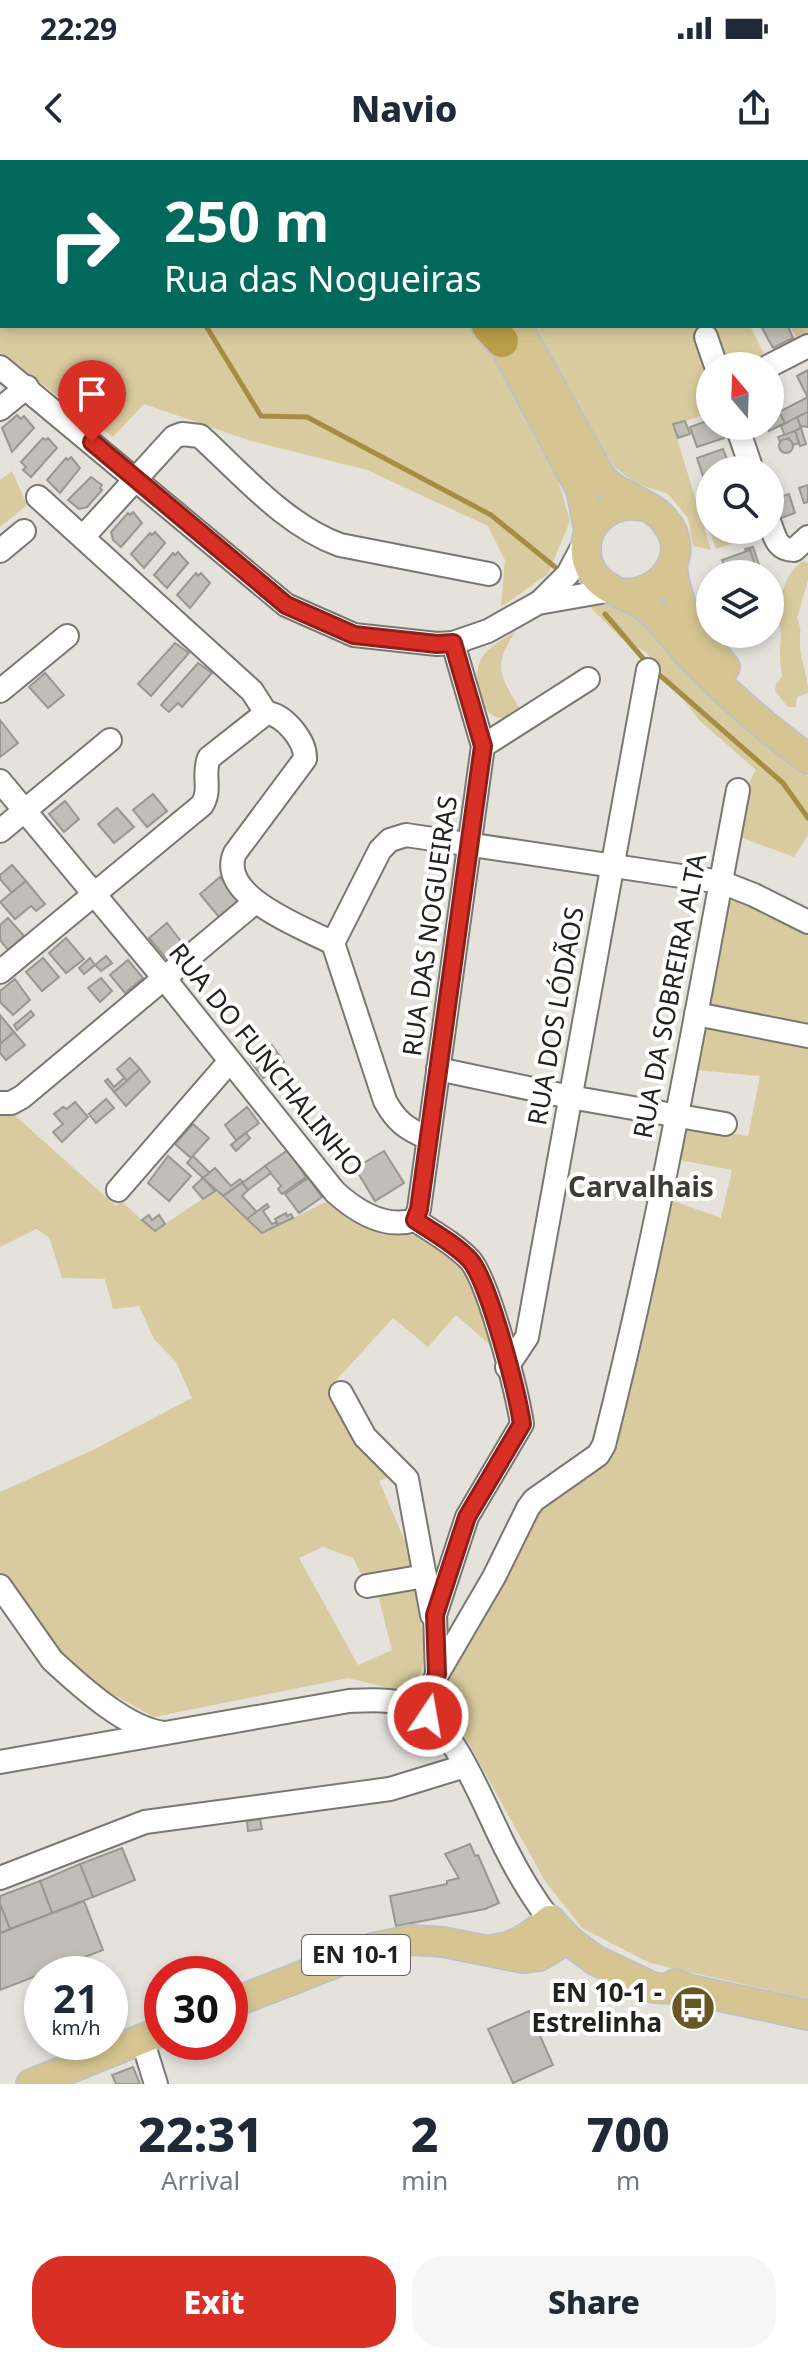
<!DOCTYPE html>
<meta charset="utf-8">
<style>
body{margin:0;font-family:"Noto Sans",sans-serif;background:#f6f6f7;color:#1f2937;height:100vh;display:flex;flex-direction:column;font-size:30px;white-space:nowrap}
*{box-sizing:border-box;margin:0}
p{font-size:26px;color:#747a83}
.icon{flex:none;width:44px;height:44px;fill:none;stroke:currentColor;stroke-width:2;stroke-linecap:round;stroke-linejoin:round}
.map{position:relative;height:1924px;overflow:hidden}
.sheet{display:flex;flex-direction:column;background:#fff;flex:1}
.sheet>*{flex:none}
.banner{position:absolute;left:0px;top:0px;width:808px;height:168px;box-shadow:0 4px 12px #0003;background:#00695c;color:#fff;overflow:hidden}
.needle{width:52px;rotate:341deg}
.controls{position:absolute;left:696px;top:192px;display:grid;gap:16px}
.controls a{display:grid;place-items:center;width:88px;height:88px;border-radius:50%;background:#fff;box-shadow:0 4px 12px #0003;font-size:40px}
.speed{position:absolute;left:24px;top:1796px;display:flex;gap:16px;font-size:40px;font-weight:700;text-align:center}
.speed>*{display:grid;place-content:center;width:104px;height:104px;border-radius:50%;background:#fff;box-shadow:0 4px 12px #0003;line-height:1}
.speed small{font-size:20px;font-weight:400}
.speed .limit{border:12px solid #d22;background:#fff;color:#111}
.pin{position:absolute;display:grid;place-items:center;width:68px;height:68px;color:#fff;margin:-82px -34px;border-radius:50% 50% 50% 0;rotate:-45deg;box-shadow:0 0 8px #0007}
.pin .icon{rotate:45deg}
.me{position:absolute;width:88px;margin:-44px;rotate:12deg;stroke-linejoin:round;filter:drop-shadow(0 0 6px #0008)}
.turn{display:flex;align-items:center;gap:28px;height:168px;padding:0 32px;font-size:36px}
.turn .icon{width:104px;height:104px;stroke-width:2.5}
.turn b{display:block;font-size:56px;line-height:68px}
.eta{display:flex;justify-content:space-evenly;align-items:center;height:136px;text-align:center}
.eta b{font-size:48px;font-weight:800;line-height:56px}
.cta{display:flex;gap:16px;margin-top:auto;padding:16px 32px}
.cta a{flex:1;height:92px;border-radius:32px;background:#d93025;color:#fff;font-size:32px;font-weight:800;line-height:92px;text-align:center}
.cta a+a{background:#f6f6f7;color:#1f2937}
.status{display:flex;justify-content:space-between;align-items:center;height:56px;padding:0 40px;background:#fff;direction:ltr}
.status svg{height:22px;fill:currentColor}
header{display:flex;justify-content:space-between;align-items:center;height:104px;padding:0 32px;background:#fff;font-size:36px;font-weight:800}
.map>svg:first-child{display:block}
.green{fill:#d9cb9f}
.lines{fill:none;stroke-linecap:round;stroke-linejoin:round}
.stream{stroke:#a58d43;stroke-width:5}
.building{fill:#c0beb7;stroke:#999791;stroke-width:2}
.minor-casing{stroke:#797771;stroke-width:26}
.major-casing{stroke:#c1c1c0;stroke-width:32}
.highway-casing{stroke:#c1c1c0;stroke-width:36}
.minor{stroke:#fff;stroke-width:22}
.major{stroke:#d6c591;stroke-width:28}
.highway{stroke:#ba9e47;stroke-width:32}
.route-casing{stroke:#8d1f18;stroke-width:20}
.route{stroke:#d93025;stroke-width:14}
.labels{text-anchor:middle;stroke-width:8;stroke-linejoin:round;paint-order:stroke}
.shield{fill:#fff;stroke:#646462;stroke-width:2}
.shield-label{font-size:24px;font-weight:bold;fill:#21211e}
.street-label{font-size:26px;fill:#21211e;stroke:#fff}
.poi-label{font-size:26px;font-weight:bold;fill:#21211e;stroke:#fff;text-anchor:end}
.neighbourhood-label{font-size:28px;font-weight:bold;fill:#3e3c36;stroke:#fff}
</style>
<div class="status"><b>22:29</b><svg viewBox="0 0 49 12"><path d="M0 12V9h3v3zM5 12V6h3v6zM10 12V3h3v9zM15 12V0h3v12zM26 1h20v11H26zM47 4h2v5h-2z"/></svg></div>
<header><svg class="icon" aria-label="back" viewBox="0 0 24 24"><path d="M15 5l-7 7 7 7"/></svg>Navio<svg class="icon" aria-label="share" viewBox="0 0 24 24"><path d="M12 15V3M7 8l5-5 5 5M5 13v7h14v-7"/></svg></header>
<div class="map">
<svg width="808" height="1924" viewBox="0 0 808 1924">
<rect width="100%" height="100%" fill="#e4e2db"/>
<g class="green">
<path d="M 525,0 L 808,0 L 808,176 L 798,181 L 790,166 L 806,166 L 806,2 L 524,2 Z"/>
<path d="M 0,67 L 2,67 L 2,166 L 470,166 L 492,192 L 553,302 L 570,361 L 548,414 L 501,447 L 505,400 L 488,366 L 367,310 L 251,281 L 144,244 L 113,277 L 0,193 Z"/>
<path d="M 532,166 L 750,166 L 766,198 L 749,206 L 726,206 L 698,182 L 710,216 L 710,253 L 673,265 L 711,390 L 693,386 L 688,358 L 668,334 L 635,323 L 613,306 Z"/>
<path d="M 12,311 L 27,345 L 0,367 L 0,320 Z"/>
<path d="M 710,356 L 710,370 L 763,370 L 764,373 L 716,389 L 705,358 Z"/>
<path d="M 803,401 L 808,403 L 808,420 L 797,458 C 803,473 799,471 800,485 C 801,502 808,514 808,533 L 797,537 L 796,547 L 788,547 L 775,531 L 776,524 L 782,517 C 780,504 779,491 781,478 C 782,472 779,465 779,459 C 779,437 785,413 803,401 Z"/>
<path d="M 586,443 L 617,446 L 645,462 L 743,567 L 808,616 L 808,675 L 794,697 L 740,677 L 746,628 L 756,610 L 700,561 L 646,492 L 621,478 Z"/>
<path d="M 516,471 C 492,506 500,516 520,549 C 515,553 509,558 503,558 C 479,559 472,515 481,499 C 488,487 504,479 516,471 Z"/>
<path d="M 747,739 L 808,772 L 808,1839 L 650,1803 L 582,1768 L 545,1721 L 455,1559 L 436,1536 L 534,1350 L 616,1271 L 671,1040 L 721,1058 L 732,1010 L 680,1000 L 686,966 L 748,976 L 760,916 L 697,910 L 725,742 Z"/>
<path d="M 10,951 L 116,1046 L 121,1041 L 154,1071 L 215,1031 L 263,1073 L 330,1040 L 391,1071 L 428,1078 L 454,1097 L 475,1128 L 490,1185 L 456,1155 L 428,1187 L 393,1158 L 329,1228 L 362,1284 L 393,1315 L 379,1321 L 405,1381 L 413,1380 L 421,1413 L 364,1419 L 353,1398 L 323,1387 L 299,1398 L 358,1505 L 392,1490 L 378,1435 L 416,1431 L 426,1497 L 417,1523 L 401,1531 L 348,1518 L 154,1557 L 74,1513 L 32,1462 L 0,1411 L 0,1332 L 93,1290 L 192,1238 L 176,1202 L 154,1179 L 139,1146 L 113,1149 L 105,1119 L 62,1118 L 49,1077 L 36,1069 L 0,1087 L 0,952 Z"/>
</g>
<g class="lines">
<g class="stream">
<path d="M 0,98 L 2,97"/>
<path d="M 206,166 L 261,256 L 307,257 L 491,355 L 555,407"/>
<path d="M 605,454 L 647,503"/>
<path d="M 654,510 L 783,623 L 808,658"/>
</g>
</g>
<g class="building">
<path d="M 761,166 L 788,166 L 793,178 L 773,188 Z"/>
<path d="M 808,210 L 808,238 L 797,216 Z"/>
<path d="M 808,237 L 808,252 L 785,264 L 779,252 Z"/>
<path d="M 776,246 L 785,263 L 769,271 L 767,266 L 770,266 L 770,249 Z"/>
<path d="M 808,252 L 808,267 L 800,266 L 797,257 Z"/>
<path d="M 17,255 L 21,259 L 24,256 L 34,268 L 12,292 L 2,268 Z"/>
<path d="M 797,257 L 801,268 L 785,276 L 781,266 Z"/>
<path d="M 710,260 L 710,266 L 720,266 L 724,278 L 697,287 L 690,267 Z"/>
<path d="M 685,261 L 690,274 L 678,278 L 673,264 Z"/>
<path d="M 801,268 L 806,284 L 800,286 L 795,271 Z"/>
<path d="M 795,271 L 799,283 L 793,285 L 789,278 L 780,282 L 778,277 Z"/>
<path d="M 43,278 L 46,280 L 48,278 L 57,288 L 31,317 L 23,310 L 26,307 L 21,302 Z"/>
<circle cx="786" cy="286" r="7"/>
<path d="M 723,289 L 730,307 L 710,310 L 710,314 L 703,316 L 697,298 Z"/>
<path d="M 71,297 L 80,308 L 60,333 L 47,320 L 66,298 L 68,300 Z"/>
<path d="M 91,317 L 102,325 L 100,328 L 102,330 L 87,347 L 79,349 L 68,340 Z"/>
<path d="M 808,325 L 808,342 L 804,343 L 799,328 Z"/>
<path d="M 789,334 L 795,353 L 778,359 L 771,340 Z"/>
<path d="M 133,352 L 142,363 L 121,387 L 113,380 L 111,372 L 128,353 L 130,355 Z"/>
<path d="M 155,372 L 165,383 L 144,408 L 131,394 L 150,373 L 152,375 Z"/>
<path d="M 753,387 L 762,414 L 758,414 L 750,390 L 746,392 L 745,389 Z"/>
<path d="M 750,390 L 758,414 L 727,414 L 722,400 Z"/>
<path d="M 178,392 L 188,403 L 167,428 L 154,415 L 173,393 L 175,395 Z"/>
<path d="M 196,413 L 198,416 L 201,413 L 210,423 L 190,448 L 177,435 Z"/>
<path d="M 175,483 L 189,493 L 151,536 L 138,524 Z"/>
<path d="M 198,503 L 212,513 L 182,547 L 178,543 L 169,552 L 161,545 Z"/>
<path d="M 45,513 L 64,535 L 48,548 L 29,527 Z"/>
<path d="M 0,560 L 18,583 L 0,597 Z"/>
<path d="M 153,634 L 167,651 L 147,667 L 133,650 Z"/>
<path d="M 65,641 L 79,659 L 64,672 L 49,654 Z"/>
<path d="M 117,648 L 134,667 L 114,683 L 98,664 Z"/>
<path d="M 12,705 L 26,721 L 12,733 L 0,719 L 0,715 Z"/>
<path d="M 220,717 L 240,740 L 219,757 L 200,734 Z"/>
<path d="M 26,721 L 45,744 L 36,751 L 31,746 L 15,759 L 0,742 Z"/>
<path d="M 8,758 L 24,776 L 8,790 L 0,780 L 0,765 Z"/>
<path d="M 167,763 L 183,784 L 166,798 L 149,778 Z"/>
<path d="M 66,778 L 84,799 L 66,813 L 49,793 Z"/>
<path d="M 106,796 L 112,803 L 101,811 L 95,805 Z"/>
<path d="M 43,798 L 59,817 L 42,831 L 26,812 Z"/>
<path d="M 90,798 L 95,805 L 84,814 L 79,808 Z"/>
<path d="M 128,800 L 143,818 L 125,833 L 110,815 Z"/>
<path d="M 101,818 L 112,831 L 100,842 L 88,828 Z"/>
<path d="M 15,819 L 30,840 L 13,855 L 0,842 L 0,831 Z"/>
<path d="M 31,851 L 34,855 L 17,870 L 14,865 Z"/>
<path d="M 0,855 L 14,872 L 0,884 Z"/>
<path d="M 14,872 L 25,885 L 6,900 L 0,893 L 0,884 Z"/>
<path d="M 272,885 L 284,902 L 263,918 L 251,902 Z"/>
<path d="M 130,898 L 140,909 L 127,921 L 117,909 Z"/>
<path d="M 140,909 L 150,922 L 126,946 L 114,932 Z"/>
<path d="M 124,918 L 127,921 L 114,932 L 105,921 L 108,919 L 114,927 Z"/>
<path d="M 106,939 L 114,948 L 96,963 L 89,954 Z"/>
<path d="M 75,942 L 88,957 L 62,982 L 53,972 L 63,964 L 54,954 L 63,947 L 67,949 Z"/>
<path d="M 247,947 L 259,963 L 236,980 L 225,965 Z"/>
<path d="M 193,964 L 209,978 L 191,998 L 175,984 Z"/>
<path d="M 246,973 L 250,978 L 236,991 L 231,985 Z"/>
<path d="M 288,990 L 306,1017 L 282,1034 L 278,1029 L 281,1026 L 265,1006 Z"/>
<path d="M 384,991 L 404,1023 L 375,1041 L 355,1008 Z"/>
<path d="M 168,996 L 191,1016 L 169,1041 L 148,1023 Z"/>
<path d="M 193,996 L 210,1013 L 203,1018 L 187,1003 Z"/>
<path d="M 265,1006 L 271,1013 L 248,1030 L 242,1023 Z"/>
<path d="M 215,1008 L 231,1026 L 240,1019 L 243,1022 L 223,1036 L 203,1018 Z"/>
<path d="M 203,1018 L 215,1031 L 203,1039 L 193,1027 Z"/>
<path d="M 308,1018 L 322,1037 L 299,1053 L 285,1034 Z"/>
<path d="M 242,1023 L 248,1030 L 242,1036 L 257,1052 L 247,1059 L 223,1036 Z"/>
<path d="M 267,1044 L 269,1047 L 263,1051 L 272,1064 L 277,1062 L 278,1065 L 262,1073 L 247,1059 Z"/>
<path d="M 286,1053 L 287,1056 L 291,1054 L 293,1058 L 278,1065 L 275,1059 Z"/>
<path d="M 149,1055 L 152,1060 L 159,1055 L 165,1064 L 155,1071 L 142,1060 Z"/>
<path d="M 260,1659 L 262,1669 L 248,1671 L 247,1661 Z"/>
<path d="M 470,1684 L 475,1696 L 478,1695 L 499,1743 L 485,1749 L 396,1766 L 390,1736 L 447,1724 L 447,1721 L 459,1718 L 445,1694 Z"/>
<path d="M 122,1688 L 135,1720 L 93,1737 L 80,1704 Z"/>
<path d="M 80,1704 L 93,1737 L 52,1753 L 40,1721 Z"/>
<path d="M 40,1721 L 52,1753 L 10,1769 L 0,1744 L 0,1736 Z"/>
<path d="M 84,1741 L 103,1790 L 0,1830 L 0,1773 Z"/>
<path d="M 0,1744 L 10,1769 L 0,1773 Z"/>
<path d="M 529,1851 L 553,1905 L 513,1923 L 488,1869 Z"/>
<path d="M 133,1907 L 140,1924 L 116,1924 L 112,1915 Z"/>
</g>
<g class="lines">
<g class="minor-casing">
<g id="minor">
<path d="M 706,177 L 716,206"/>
<path d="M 769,206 L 808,186"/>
<path d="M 0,207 L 286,445 L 354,475 L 437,484 L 453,483 L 488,471 L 538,443 L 612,430"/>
<path d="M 0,249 L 27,227"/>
<path d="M 737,266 L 752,310"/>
<path d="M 38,337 L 252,531 L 266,553"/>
<path d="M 770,364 C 775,377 777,390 794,390 L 808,377"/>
<path d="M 83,377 L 174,277 L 182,274 L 200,276 C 243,315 285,365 340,385 L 489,414"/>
<path d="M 0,391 L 24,371"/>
<path d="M 540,442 L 568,414 L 586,380"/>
<path d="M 0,531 L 67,476"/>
<path d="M 266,553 C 284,554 306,581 305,599 L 235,693 C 216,736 304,768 333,783 L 385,941 C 396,961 406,969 428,978"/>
<path d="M 483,586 L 588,519"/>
<path d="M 0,621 L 164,818 L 335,1032 C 357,1052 386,1069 415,1060 C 433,1072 455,1084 470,1100 C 489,1122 517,1232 522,1264 L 467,1357 L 435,1455 L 437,1514 L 430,1534"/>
<path d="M 0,671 L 110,580"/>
<path d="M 333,783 L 380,690 L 390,680 L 406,675 L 721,722 L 754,735 L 808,762"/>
<path d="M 0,812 L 202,645 C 212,629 202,615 209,598 L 266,553"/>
<path d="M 696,854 L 808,876"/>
<path d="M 438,909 L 570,937 L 725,964"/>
<path d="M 0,943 L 11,943 L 22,937 L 254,743"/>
<path d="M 118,1030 L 230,901"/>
<path d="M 415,1060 L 419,1049 L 483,586 L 453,483"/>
<path d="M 507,1207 L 527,1177 L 648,510"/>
<path d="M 341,1233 L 365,1277 L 407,1319 L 432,1455"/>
<path d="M 0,1426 L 52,1500 C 80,1526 127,1569 164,1573"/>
<path d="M 367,1426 L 425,1416"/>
<path d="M 438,1513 L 494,1417 L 528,1348 L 534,1340 L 598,1295 L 604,1285 C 659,1069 697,849 738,630"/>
<path d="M 0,1602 L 349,1541 C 374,1540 400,1538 422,1551 C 457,1572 486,1650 505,1687 C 518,1713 532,1737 550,1760"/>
<path d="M 0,1718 L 145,1662 L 390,1629 L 465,1606"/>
<path d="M 142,1879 L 156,1924"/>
</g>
</g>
<g class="major-casing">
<g id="major">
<path d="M 392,0 L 394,2"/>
<path d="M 415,0 L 417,2"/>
<path d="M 494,166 L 581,330 L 589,371"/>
<path d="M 517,166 L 600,316 C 618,338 649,341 665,361 C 694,395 659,439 620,433"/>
<path d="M 643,346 C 626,343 610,346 598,359 C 585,372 582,394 591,410 C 602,431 628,434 646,447 C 664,461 676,481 692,498 C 728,535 766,568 808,599"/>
<path d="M 672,406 C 676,451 697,474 725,507"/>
<path d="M 492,1790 C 517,1787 531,1776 550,1760 L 567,1779 L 595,1800 L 654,1828 L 691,1830"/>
<path d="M 675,1824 L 691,1830 L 808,1855"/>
<path d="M 230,1844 L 373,1788 L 411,1780 L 443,1782 L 523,1798 L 539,1796 L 567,1779"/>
<path d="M 31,1924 L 162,1871"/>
</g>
</g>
<g class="highway-casing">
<g id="highway">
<path d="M 148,0 L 148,2"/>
<path d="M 339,2 L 340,0"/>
<path d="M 514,2 L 515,0"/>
<path d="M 0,56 L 2,56"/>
<path d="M 488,166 L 502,181"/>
</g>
</g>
<use href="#minor" class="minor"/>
<use href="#major" class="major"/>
<use href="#highway" class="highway"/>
</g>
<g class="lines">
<g class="route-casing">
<path id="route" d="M 92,282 L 286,445 L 354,475 L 437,484 L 453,483 L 483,586 L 419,1049 L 415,1060 C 433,1072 455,1084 470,1100 C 489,1122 517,1232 522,1264 L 467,1357 L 435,1455 L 437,1514 L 430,1534 L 428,1556"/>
</g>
<use href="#route" class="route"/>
</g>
<defs>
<g id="bus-disc" transform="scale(2.3)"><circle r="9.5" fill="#675724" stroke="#fff"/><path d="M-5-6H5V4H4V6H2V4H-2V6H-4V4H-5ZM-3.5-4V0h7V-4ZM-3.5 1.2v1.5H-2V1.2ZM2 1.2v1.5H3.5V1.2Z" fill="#fff"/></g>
</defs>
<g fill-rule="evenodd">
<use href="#bus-disc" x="693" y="1848"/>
</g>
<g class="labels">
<rect class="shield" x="302" y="1775" width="108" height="40" rx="6"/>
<g class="shield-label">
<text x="356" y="1803">EN 10-1</text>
</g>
<g class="street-label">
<text transform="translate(430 766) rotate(-82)" y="9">RUA DAS NOGUEIRAS</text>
<text transform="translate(670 836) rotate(-79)" y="9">RUA DA SOBREIRA ALTA</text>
<text transform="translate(556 856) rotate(-80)" y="9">RUA DOS LÓDÃOS</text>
<text transform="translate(266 900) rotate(51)" y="9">RUA DO FUNCHALINHO</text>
</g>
<g class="poi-label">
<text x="662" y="1842">EN 10-1 -<tspan x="662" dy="30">Estrelinha</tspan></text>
</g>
<g class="neighbourhood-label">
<text x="641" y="1037">Carvalhais</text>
</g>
</g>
</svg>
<div class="controls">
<a><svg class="needle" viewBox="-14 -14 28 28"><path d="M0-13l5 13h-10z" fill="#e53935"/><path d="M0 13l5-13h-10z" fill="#747a83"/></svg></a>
<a><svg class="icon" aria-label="search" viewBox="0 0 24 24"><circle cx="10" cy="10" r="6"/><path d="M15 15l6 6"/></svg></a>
<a><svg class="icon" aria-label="layers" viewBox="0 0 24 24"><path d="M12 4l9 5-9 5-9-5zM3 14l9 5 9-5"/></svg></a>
</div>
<div class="speed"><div>21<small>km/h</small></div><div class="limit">30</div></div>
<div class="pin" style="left:92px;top:282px;background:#d93025"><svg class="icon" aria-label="arrive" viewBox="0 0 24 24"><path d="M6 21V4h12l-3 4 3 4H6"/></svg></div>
<svg class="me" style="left:428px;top:1556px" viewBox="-20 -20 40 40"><circle r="17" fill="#d93025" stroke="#fff" stroke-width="3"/><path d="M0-11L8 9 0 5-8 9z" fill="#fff"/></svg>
<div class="banner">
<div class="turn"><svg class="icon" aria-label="right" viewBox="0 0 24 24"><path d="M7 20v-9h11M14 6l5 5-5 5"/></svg><div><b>250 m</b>Rua das Nogueiras</div></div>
</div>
</div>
<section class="sheet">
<div class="eta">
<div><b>22:31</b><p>Arrival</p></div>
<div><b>2</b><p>min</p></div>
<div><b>700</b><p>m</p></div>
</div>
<div class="cta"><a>Exit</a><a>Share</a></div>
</section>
